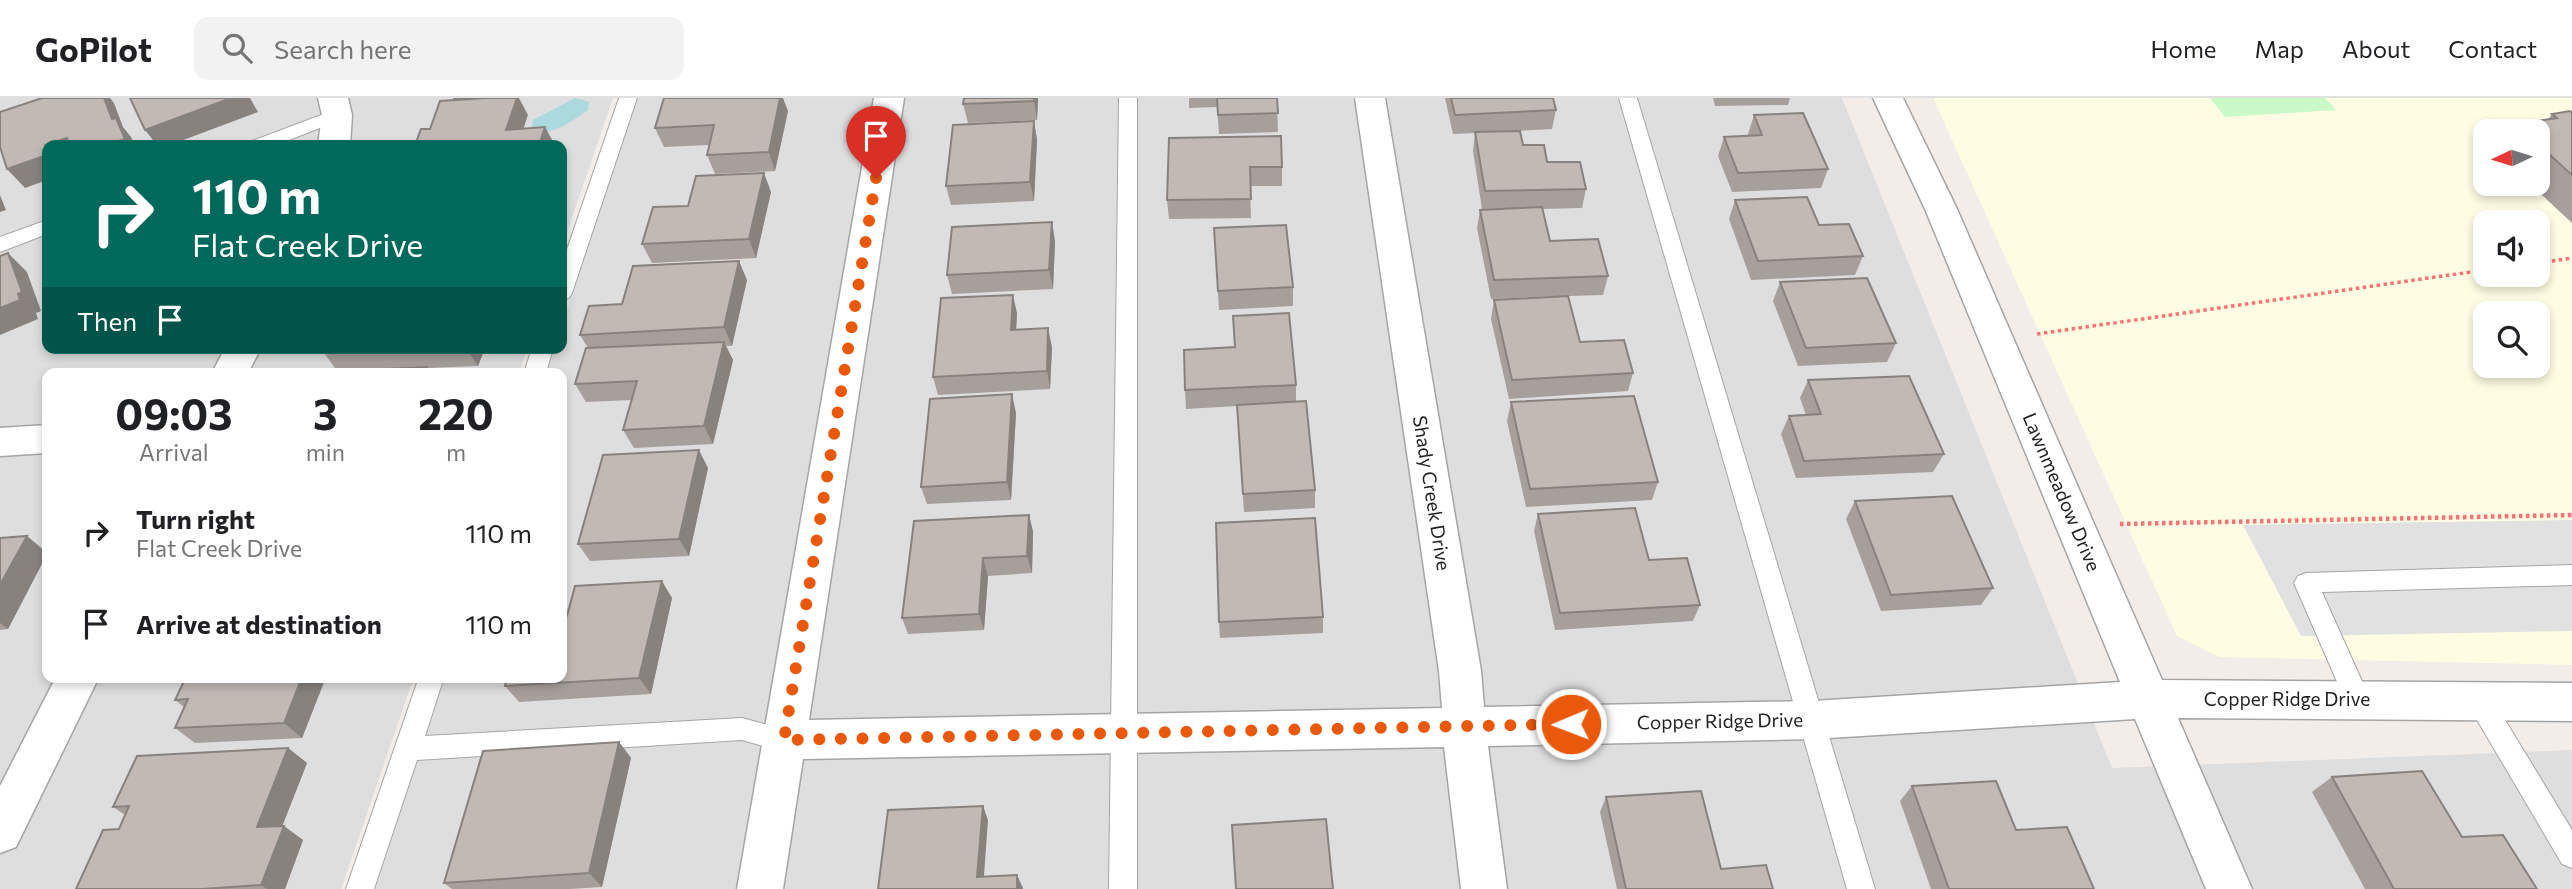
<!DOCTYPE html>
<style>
body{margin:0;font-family:Commissioner,sans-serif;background:#f2f2f2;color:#202124;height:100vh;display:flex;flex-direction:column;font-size:26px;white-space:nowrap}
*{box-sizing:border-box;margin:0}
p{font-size:23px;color:#757577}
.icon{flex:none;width:38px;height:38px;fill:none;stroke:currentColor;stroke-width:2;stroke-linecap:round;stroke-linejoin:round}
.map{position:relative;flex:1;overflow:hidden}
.drawer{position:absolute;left:42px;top:270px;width:525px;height:315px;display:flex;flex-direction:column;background:#fff;border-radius:14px;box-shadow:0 4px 10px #0003}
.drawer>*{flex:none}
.hud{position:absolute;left:42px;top:42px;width:525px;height:214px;border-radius:14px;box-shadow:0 4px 10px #0003;background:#00695c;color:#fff;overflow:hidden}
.needle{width:46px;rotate:266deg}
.tools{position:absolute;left:2473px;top:21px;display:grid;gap:14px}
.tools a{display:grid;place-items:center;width:77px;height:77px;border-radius:14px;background:#fff;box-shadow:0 4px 10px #0003;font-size:35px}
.pin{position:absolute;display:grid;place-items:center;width:60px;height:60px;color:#fff;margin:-72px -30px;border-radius:50% 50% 50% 0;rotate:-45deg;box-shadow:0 0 7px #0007}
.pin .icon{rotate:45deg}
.me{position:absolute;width:77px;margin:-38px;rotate:269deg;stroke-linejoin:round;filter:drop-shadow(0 0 5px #0008)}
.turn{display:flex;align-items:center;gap:24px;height:147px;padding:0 35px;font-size:32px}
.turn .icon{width:91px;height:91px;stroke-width:2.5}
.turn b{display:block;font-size:49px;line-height:60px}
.then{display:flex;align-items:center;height:66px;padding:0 35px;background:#0003;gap:14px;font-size:26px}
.eta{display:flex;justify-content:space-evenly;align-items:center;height:119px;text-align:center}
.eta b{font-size:42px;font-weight:700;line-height:49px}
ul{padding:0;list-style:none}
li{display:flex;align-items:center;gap:21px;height:91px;padding:0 35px}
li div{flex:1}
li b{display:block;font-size:26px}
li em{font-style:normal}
header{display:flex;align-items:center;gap:42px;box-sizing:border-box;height:98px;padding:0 35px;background:#fff;border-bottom:2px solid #e0e0e0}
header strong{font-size:33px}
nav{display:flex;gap:38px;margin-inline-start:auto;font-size:24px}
.search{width:490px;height:63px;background:#f2f2f2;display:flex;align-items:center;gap:18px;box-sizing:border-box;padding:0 24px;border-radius:14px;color:#757577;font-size:26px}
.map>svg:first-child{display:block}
.residential{fill:#dfdedf}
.education{fill:#fffce4;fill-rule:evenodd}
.park{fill:#caf9c8}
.parking{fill:#e1e1e1}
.water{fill:#aad9de}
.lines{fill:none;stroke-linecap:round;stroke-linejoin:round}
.service-casing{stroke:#a5a5a5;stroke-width:2}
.minor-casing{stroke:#a5a5a5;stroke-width:3}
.path-far1{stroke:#f97275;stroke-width:3.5;stroke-dasharray:3.5 3.5;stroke-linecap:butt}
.path{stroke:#f97275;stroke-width:4.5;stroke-dasharray:3.5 3.5;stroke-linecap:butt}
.service{fill:#fff;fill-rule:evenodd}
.minor{fill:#fff;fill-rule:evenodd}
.wall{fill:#a79f9c}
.shaded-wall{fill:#88827f}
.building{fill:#c2b9b5;stroke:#88827f;stroke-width:2}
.route{stroke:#ea580c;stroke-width:12;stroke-dasharray:0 21.6}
.labels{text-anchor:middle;stroke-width:7;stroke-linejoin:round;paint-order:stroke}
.street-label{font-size:19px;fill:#212121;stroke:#fff}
</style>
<header>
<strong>GoPilot</strong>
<div class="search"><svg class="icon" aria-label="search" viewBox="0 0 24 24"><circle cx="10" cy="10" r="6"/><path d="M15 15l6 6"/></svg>Search here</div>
<nav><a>Home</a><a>Map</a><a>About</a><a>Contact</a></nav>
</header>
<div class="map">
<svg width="2572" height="791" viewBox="0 0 2572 791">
<rect width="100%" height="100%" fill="#f2ede8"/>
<g class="residential">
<path d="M 0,0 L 613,0 L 562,149 L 562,47 L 47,47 L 47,250 L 527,250 L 519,275 L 47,275 L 47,579 L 414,579 L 341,791 L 0,791 Z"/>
<path d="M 637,0 L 1842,0 L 2112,670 L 2572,652 L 2572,791 L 375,791 L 445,579 L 562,579 L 562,275 L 546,275 L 554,250 L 562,250 L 562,228 Z"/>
</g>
<path class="education" d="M 1933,0 L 2572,0 L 2572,567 L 2219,559 L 2177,538 ZM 2485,33 L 2538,33 L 2538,86 L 2485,86 ZM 2485,124 L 2538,124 L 2538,177 L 2485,177 ZM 2485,215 L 2538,215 L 2538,268 L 2485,268 Z"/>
<path class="park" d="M 2210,0 L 2325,0 L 2336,12 L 2225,19 Z"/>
<path class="parking" d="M 2572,422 L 2572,533 L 2301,538 L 2243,427 Z"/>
<path class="water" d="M 575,0 L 589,4 L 588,12 C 572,23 551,40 531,31 L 533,22 Z"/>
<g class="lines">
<g class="service-casing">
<g id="service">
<path d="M 619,0 L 637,0 L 572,195 L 569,200 L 562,202 L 562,166 Z"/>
<path d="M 1119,0 L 1137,0 L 1137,791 L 1109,791 Z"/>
<path d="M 1619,0 L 1637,0 L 1875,791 L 1847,791 Z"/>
<path d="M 337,11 L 343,13 L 346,17 L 343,21 L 276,47 L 250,47 L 252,43 Z"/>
<path d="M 47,122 L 47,136 L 0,154 L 0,139 Z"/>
<path d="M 532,250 L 553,250 L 546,275 L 524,275 Z"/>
<path d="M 2572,467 L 2572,487 L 2322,494 L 2370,601 L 2366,609 L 2357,612 L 2348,609 L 2294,485 L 2298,478 L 2306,475 Z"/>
<path d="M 419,579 L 444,579 L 425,638 L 742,620 L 793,634 L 797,642 L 793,650 L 784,654 L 742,642 L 417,662 L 374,791 L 346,791 Z"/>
<path d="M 2479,591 L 2488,594 L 2572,732 L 2572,770 L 2562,766 L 2470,610 L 2466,602 L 2470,594 Z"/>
</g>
</g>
<g class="minor-casing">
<g id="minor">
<path d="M 318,0 L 348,0 L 352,17 L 350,47 L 318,47 L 322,17 Z"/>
<path d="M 874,0 L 904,0 L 809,622 L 1442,610 L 1439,573 L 1355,0 L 1385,0 L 1481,573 L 1484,609 L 1813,603 L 2120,584 L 1925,111 L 1873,0 L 1903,0 L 1957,111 L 2162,582 L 2572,585 L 2572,623 L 2178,620 L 2252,791 L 2206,791 L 2135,621 L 1813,641 L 1488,648 L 1507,791 L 1461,791 L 1444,649 L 803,661 L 783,791 L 737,791 Z"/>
<path d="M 225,250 L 261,250 L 248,275 L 212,275 Z"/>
<path d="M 47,327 L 47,355 L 0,358 L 0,330 Z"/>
<path d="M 56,579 L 99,579 L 16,749 L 0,755 L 0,688 Z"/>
</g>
</g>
<g class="path-far1">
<path d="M 2538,165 L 2572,160"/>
<path d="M 2037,236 L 2485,172"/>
</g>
<path class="path" d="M 2120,426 L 2572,417"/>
<use href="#service" class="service"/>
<use href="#minor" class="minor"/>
</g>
<g class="wall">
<path d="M 1038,0 L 1037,22 L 968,25 L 963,6 Z"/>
<path d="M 1189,0 L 1277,0 L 1278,34 L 1219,36 L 1217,9 L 1189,10 Z"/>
<path d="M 1445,0 L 1553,0 L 1556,12 L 1552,31 L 1500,34 L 1523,47 L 1586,91 L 1582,110 L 1542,111 L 1550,143 L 1608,178 L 1603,197 L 1568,198 L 1580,244 L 1633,275 L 1628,293 L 1509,301 L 1491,221 L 1494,202 L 1557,198 L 1491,201 L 1477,130 L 1480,112 L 1482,111 L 1473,53 L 1475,35 L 1453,36 Z"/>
<path d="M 1713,0 L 1790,0 L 1788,7 L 1715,8 Z"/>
<path d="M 788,13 L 775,73 L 715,76 L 707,57 L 709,47 L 664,49 L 655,30 Z"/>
<path d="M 2572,15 L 2572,125 L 2530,86 L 2538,86 L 2538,33 L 2509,33 L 2516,26 L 2548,21 L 2552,16 Z"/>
<path d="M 1754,17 L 1828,71 L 1821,90 L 1732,94 L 1718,58 L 1724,39 L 1748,38 L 1748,36 Z"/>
<path d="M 1034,23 L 1037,42 L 1034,103 L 951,107 L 946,88 Z"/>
<path d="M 1169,40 L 1282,69 L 1282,88 L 1250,88 L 1251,120 L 1169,121 L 1167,102 Z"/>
<path d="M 771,94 L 756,160 L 652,165 L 642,146 L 688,108 Z"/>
<path d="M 1735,102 L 1863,158 L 1855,177 L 1751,182 L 1729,121 Z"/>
<path d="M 1214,130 L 1293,189 L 1293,208 L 1219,212 Z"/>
<path d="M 1055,143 L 1053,191 L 952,196 L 947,177 Z"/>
<path d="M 747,182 L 732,248 L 726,248 L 733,262 L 713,346 L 634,350 L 623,332 L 632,302 L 586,304 L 575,286 L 588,250 L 580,237 L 622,206 Z"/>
<path d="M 1780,184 L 1896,245 L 1887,264 L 1798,268 L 1773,203 Z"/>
<path d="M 1017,215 L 1016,232 L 1052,249 L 1050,291 L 938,297 L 933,279 Z"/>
<path d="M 1235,249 L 1296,287 L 1296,303 L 1315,392 L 1315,410 L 1244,414 L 1237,308 L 1186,311 L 1185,292 Z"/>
<path d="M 326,250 L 485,250 L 478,268 L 429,270 L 432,275 L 338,274 L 324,255 Z"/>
<path d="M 1808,282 L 1944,356 L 1933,374 L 1796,380 L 1781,336 L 1789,318 L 1806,317 L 1800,300 Z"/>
<path d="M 1511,304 L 1658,384 L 1652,402 L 1526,409 L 1507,323 Z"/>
<path d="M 1016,315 L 1011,402 L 927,406 L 921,389 Z"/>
<path d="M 708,370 L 689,458 L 590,463 L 578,446 Z"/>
<path d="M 1855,403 L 1993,490 L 1981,507 L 1881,513 L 1846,421 Z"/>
<path d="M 1538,416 L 1649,462 L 1700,507 L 1693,523 L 1555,532 L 1534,433 Z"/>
<path d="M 1029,417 L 1033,434 L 1032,475 L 988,478 L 984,532 L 908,536 L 902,520 Z"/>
<path d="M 27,438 L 47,455 L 47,456 L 8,531 L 0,532 L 0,440 Z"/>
<path d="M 672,500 L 651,596 L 519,604 L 505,588 L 567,518 Z"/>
<path d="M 1323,519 L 1323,535 L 1220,540 L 1219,524 Z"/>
<path d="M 326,579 L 302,640 L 195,645 L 175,630 L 184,609 L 175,602 Z"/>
<path d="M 619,644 L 631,660 L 602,789 L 570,791 L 452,791 L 444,785 Z"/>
<path d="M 288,650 L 307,665 L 282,728 L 303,742 L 285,791 L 76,791 L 119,731 L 125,717 L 113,709 Z"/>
<path d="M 2332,679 L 2462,739 L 2537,791 L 2365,791 L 2312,694 Z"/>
<path d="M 1912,688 L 2016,732 L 2094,791 L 1931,791 L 1900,703 Z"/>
<path d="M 1606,699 L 1721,771 L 1773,791 L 1617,791 L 1600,714 Z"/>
</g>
<g class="shaded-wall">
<path d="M 104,0 L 110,0 L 114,5 L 123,29 L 131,39 L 135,47 L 106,47 L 112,21 Z"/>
<path d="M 231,0 L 250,0 L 258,14 L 170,47 L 157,47 L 145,32 Z"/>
<path d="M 453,0 L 501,0 L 457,9 Z"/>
<path d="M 517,0 L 519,0 L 528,17 L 518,47 L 506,32 Z"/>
<path d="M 780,0 L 783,0 L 788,13 L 775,73 L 769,54 Z"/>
<path d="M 1034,0 L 1038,0 L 1037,22 L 1034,3 Z"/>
<path d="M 1034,23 L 1037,42 L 1034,103 L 1030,84 Z"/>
<path d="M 545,29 L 555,47 L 539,47 Z"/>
<path d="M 67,40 L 74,47 L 47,47 L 47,52 L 45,47 Z"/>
<path d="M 47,57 L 47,82 L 25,90 L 7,71 Z"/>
<path d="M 764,75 L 771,94 L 756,160 L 749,141 Z"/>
<path d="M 0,97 L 6,112 L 0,114 Z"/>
<path d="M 1052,124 L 1055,143 L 1053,191 L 1049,172 Z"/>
<path d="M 8,155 L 27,174 L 41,213 L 36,215 L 38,221 L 0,237 L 0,210 Z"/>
<path d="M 739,163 L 747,182 L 732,248 L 724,229 Z"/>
<path d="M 1013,197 L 1017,215 L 1015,251 L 1011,232 Z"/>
<path d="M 1048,230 L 1052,249 L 1050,291 L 1047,273 Z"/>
<path d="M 724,244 L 733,262 L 713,346 L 704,328 Z"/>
<path d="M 466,250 L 485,250 L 478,268 Z"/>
<path d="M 427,269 L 432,275 L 425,275 Z"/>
<path d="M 1012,296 L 1016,315 L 1011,402 L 1007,384 Z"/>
<path d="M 699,352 L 708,370 L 689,458 L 679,441 Z"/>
<path d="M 1029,417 L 1033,434 L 1032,475 L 1027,458 Z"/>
<path d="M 27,438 L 47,455 L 47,456 L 8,531 L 0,525 L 0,487 Z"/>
<path d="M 983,460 L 988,478 L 984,532 L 979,516 Z"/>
<path d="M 662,483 L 672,500 L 651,596 L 639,580 Z"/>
<path d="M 302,579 L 326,579 L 302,640 L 284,625 Z"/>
<path d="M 619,644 L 631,660 L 602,789 L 589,775 Z"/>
<path d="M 288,650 L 307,665 L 276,744 L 257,729 Z"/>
<path d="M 983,708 L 988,722 L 983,791 L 977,779 Z"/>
<path d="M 284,728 L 303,742 L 285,791 L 267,791 L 261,787 Z"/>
<path d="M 1017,777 L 1023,790 L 1023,791 L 1017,791 Z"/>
</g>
<g class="building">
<path d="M 42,0 L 104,0 L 112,21 L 116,20 L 125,41 L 106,47 L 70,47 L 67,40 L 45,47 L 47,57 L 7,71 L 0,49 L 0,14 Z"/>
<path d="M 130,0 L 231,0 L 145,32 Z"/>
<path d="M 486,0 L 517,0 L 506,32 L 545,29 L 539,47 L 415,47 L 421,31 L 430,31 L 440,3 Z"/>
<path d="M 664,0 L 780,0 L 769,54 L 707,57 L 714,27 L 655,30 Z"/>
<path d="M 964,0 L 1034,0 L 1034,3 L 963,6 Z"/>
<path d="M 1217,0 L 1277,0 L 1278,15 L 1218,17 Z"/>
<path d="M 1451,0 L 1553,0 L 1556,12 L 1455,17 Z"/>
<path d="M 2570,13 L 2572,15 L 2572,77 L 2538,46 L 2538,33 L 2524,33 L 2516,26 L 2557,20 L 2552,16 Z"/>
<path d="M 1803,15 L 1828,71 L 1738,75 L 1724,39 L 1762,37 L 1754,17 Z"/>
<path d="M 1034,23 L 1030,84 L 946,88 L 953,27 Z"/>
<path d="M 1520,33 L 1523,47 L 1544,47 L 1547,64 L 1580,64 L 1586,91 L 1485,93 L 1475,34 Z"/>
<path d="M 1281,38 L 1282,69 L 1250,69 L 1251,101 L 1167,102 L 1169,40 Z"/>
<path d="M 764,75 L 749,141 L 642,146 L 653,109 L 688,108 L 696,78 Z"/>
<path d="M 1807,99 L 1819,127 L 1849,126 L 1863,158 L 1758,163 L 1735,102 Z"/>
<path d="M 1542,109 L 1550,143 L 1598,141 L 1608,178 L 1494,182 L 1480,112 Z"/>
<path d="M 1052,124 L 1049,172 L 947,177 L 952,129 Z"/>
<path d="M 1286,127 L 1293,189 L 1218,193 L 1214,130 Z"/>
<path d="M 8,155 L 22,194 L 18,196 L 20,202 L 0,210 L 0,158 Z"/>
<path d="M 739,163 L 724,229 L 580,237 L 589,208 L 622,206 L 633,168 Z"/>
<path d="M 1867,180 L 1896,245 L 1806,250 L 1780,184 Z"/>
<path d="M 1013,197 L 1011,232 L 1048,230 L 1047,273 L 933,279 L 941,200 Z"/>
<path d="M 1568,198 L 1580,244 L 1624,242 L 1633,275 L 1512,282 L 1494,202 Z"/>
<path d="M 1289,215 L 1296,287 L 1185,292 L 1184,252 L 1235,249 L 1233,218 Z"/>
<path d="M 724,244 L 704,328 L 623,332 L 637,283 L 575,286 L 586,250 Z"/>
<path d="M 326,250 L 449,250 L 324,255 Z"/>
<path d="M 427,269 L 425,275 L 322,275 L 322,274 Z"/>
<path d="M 1909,278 L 1944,356 L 1804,363 L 1789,318 L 1821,316 L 1808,282 Z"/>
<path d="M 1012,296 L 1007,384 L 921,389 L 930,301 Z"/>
<path d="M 1634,298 L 1658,384 L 1530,391 L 1511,304 Z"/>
<path d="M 1306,303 L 1315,392 L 1243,396 L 1237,307 Z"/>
<path d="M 699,352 L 679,441 L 578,446 L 603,357 Z"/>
<path d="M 1952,398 L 1993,490 L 1891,497 L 1855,403 Z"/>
<path d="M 1635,410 L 1649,462 L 1687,460 L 1700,507 L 1560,515 L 1538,416 Z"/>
<path d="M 1029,417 L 1027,458 L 983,460 L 979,516 L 902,520 L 914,423 Z"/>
<path d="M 1315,420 L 1323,519 L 1219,524 L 1216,425 Z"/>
<path d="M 27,438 L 0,487 L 0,440 Z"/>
<path d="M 662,483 L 639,580 L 505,588 L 507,579 L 562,579 L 562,519 L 567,518 L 575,488 Z"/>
<path d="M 186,579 L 302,579 L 284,625 L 175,630 L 188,601 L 175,602 Z"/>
<path d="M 619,644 L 589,775 L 444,785 L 483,653 Z"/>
<path d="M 288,650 L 257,729 L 284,728 L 261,787 L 203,791 L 76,791 L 103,732 L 119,731 L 129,708 L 113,709 L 137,658 Z"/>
<path d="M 2422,673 L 2462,739 L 2503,737 L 2537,791 L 2394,791 L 2332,679 Z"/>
<path d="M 1996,683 L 2016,732 L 2067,729 L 2094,791 L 1949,791 L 1912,688 Z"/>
<path d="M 1701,693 L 1721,771 L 1766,767 L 1773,791 L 1626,791 L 1606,699 Z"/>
<path d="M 983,708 L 977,779 L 1017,777 L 1017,791 L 878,791 L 888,712 Z"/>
<path d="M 1326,721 L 1333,791 L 1236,791 L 1232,727 Z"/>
</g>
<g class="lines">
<path class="route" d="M 876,80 L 784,642 L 1571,626"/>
</g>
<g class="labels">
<g class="street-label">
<text transform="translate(2062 394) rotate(67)" y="7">Lawnmeadow Drive</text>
<text transform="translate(1432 395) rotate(81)" y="7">Shady Creek Drive</text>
<text x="2287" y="608">Copper Ridge Drive</text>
<text transform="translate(1720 623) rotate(-1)" y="7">Copper Ridge Drive</text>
</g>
</g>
</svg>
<div class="tools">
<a><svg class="needle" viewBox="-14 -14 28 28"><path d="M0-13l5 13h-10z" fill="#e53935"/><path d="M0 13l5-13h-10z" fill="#757577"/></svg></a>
<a><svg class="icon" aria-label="sound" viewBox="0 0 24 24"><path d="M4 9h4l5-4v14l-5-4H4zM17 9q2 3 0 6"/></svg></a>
<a><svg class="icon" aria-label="search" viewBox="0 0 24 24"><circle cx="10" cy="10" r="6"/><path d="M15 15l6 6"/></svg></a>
</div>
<div class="pin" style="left:876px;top:80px;background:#d93025"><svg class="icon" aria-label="arrive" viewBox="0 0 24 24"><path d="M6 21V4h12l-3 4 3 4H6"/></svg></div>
<svg class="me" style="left:1571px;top:626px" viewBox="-20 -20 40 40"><circle r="17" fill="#ea580c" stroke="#fff" stroke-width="3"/><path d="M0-11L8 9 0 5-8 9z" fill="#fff"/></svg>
<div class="hud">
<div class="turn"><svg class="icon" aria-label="right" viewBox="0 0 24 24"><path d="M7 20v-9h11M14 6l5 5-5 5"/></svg><div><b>110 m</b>Flat Creek Drive</div></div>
<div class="then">Then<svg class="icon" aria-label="arrive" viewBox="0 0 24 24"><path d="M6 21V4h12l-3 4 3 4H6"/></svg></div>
</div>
<section class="drawer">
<div class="eta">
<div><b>09:03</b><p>Arrival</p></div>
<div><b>3</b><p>min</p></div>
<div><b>220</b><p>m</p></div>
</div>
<ul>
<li><svg class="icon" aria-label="right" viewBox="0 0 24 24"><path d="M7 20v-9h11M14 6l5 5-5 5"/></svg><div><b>Turn right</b><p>Flat Creek Drive</p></div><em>110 m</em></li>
<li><svg class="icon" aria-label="arrive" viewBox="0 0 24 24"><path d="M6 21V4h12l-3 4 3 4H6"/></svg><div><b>Arrive at destination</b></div><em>110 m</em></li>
</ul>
</section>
</div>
